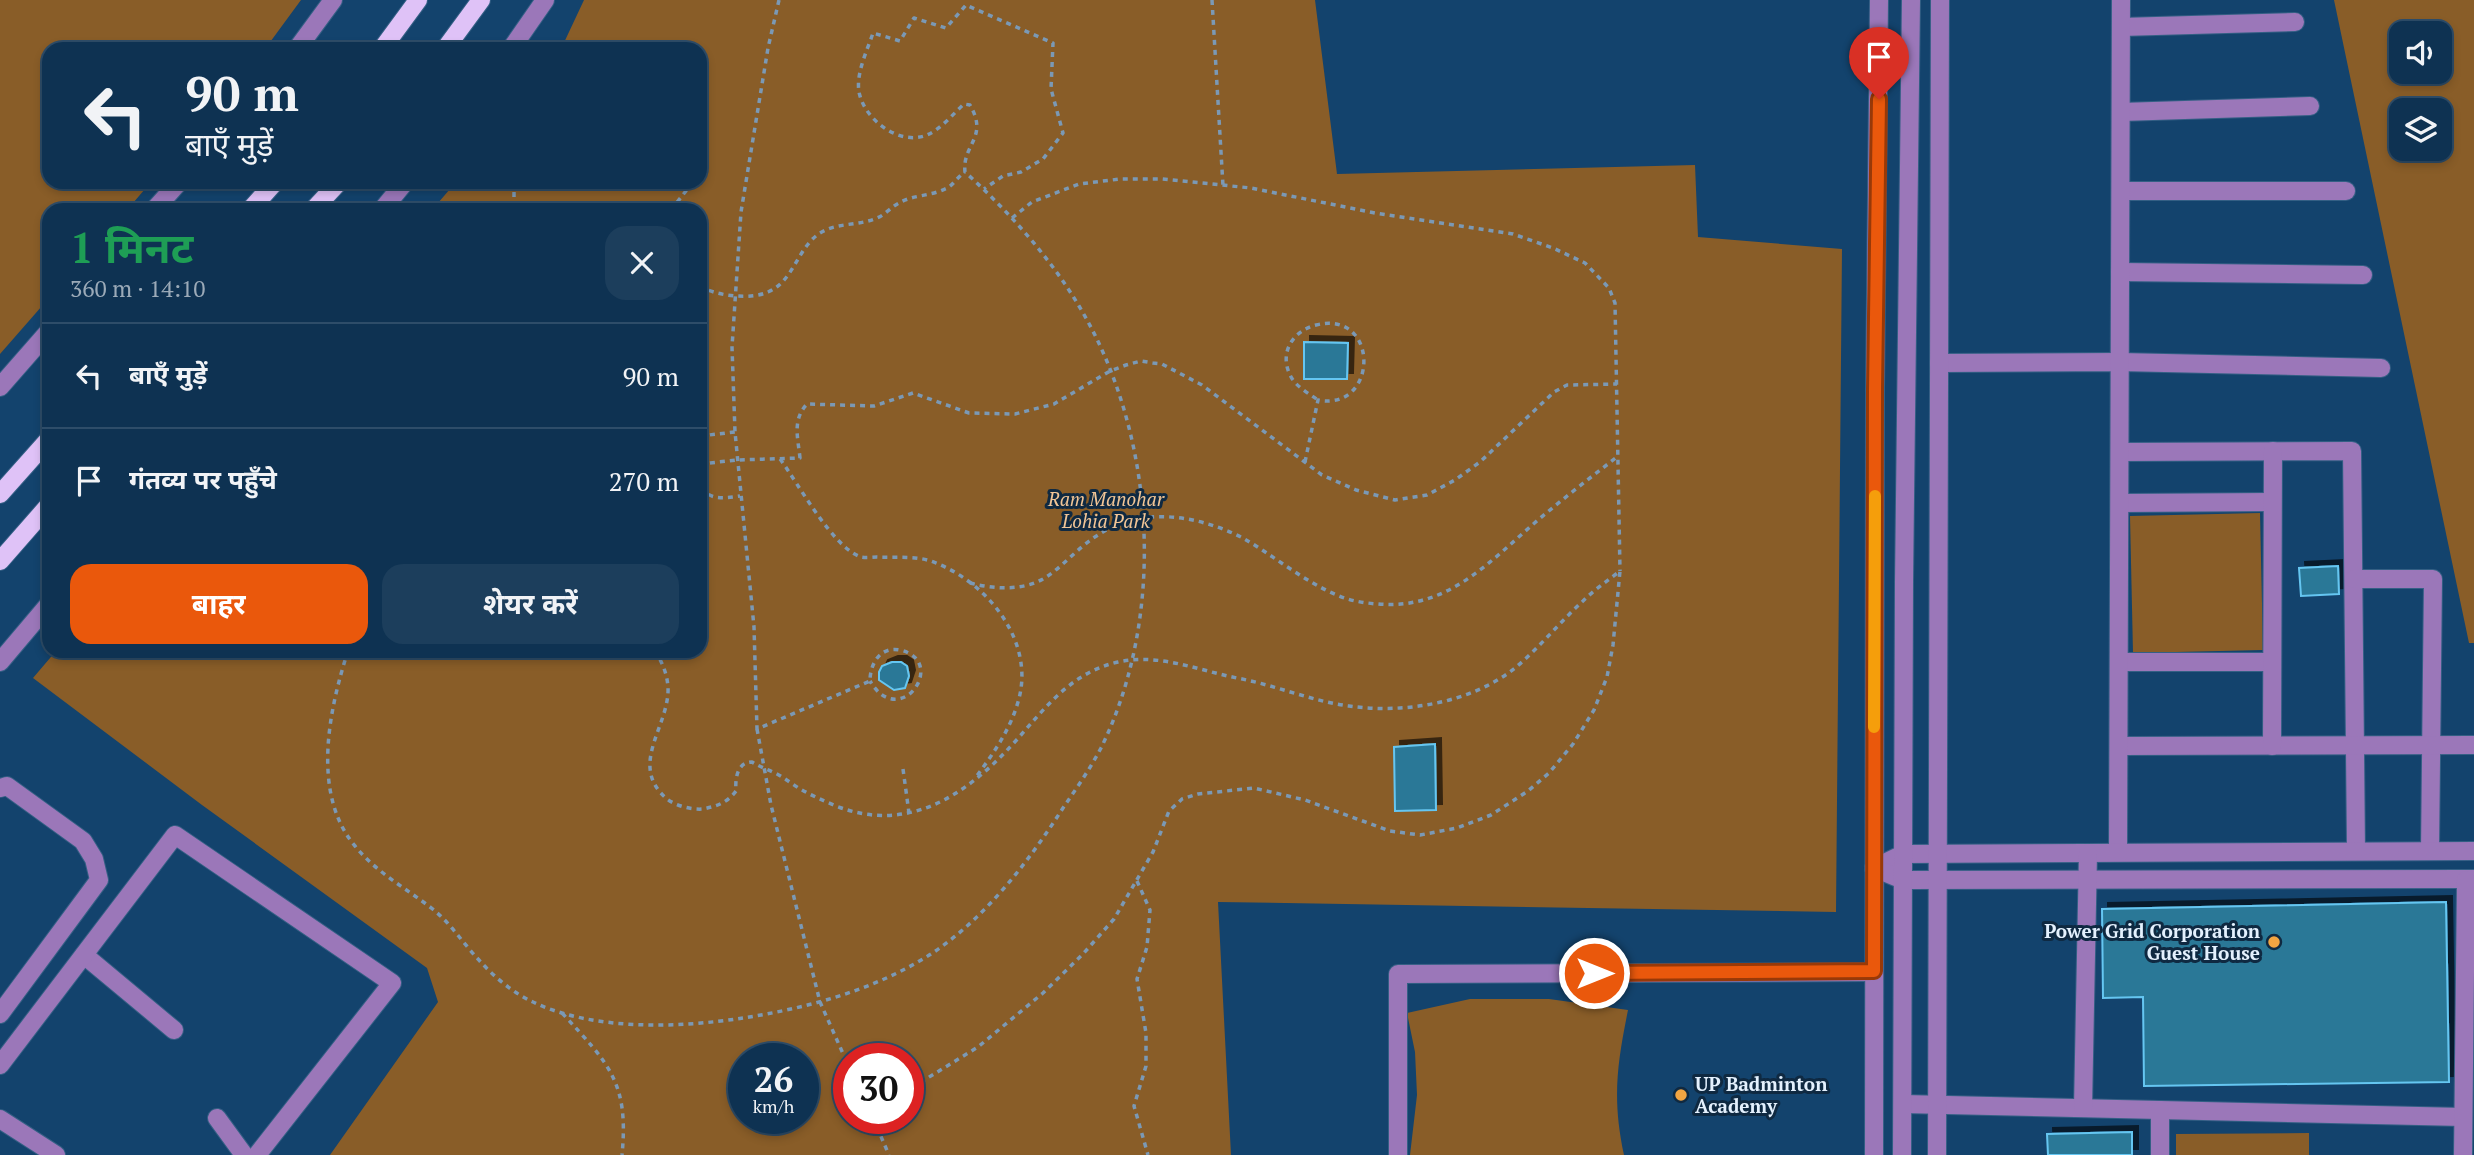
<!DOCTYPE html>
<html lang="hi">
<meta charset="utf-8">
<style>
body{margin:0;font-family:"PT Serif","Noto Sans Devanagari",serif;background:#1c3e5c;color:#f1f3f6;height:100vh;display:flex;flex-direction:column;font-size:26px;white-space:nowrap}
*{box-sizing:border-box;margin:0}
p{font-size:23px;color:#9baab8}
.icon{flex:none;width:38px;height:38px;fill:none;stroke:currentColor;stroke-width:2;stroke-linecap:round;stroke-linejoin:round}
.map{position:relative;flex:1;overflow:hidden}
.panel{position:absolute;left:42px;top:203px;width:665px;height:455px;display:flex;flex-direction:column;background:#0e3252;border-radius:21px;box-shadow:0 4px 10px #0003,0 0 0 2px #2e4d69}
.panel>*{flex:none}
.hud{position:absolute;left:42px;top:42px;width:665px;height:147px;border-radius:21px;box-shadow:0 4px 10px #0003,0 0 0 2px #2e4d69;background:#0e3252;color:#f1f3f6;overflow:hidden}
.controls{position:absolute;left:2389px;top:21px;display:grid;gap:14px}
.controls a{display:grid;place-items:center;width:63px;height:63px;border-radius:14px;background:#0e3252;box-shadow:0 4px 10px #0003,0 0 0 2px #2e4d69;font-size:35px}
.speed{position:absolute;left:728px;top:1043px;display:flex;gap:14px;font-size:35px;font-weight:700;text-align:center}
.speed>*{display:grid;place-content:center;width:91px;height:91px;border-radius:50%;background:#0e3252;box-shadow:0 4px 10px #0003,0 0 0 2px #2e4d69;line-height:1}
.speed small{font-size:18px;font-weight:400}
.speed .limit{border:10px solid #d22;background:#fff;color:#111}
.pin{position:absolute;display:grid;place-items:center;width:60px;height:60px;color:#fff;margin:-72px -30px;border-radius:50% 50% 50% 0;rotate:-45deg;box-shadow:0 0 7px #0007}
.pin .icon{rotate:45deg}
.me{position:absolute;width:77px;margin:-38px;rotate:90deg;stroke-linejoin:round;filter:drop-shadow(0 0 5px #0008)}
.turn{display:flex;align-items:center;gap:24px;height:147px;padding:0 28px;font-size:32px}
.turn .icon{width:91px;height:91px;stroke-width:2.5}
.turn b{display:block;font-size:49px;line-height:60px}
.round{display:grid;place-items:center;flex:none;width:74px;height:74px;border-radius:21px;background:#1c3e5c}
.head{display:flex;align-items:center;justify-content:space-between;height:119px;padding:0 28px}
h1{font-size:42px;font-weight:700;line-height:52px;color:#1e9e55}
.button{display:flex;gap:14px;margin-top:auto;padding:14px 28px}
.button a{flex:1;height:80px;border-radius:21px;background:#ea580c;color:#fff;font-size:28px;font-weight:700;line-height:80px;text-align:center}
.button a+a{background:#1c3e5c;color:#f1f3f6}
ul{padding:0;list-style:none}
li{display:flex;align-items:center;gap:21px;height:105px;padding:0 28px;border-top:2px solid #2e4d69}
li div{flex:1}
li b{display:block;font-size:26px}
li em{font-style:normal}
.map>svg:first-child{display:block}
.green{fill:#895d28;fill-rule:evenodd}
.building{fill:#2c7897;stroke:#65c6f1;stroke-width:2;filter:url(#shadow)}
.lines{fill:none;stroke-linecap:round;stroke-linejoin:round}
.minor-casing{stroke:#345f84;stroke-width:20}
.major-casing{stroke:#345f84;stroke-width:20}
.path{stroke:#7b99b5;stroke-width:3.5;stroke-dasharray:5 5;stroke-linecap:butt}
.minor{stroke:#9b77b9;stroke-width:18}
.major{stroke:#dfc2f7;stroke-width:18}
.route-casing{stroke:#983908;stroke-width:18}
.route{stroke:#ea580c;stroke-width:12}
.slow{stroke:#f59e0b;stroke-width:12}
.poi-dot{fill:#f2a542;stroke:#0f2941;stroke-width:2.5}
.labels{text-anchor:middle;stroke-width:6;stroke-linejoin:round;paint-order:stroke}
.park-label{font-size:19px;font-style:italic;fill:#f1c596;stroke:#0f2941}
.poi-label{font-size:19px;font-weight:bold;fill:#e4f1fe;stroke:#0f2941;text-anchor:end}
</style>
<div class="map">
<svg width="2474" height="1155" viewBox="0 0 2474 1155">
<defs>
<filter id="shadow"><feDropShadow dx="6" dy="-6" stdDeviation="0" flood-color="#0009"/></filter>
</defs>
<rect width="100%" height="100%" fill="#13436d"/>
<g class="green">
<path d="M 0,0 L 301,0 L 265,49 L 49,49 L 49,182 L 151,182 L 127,210 L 49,210 L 49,298 L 0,354 Z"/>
<path d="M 584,0 L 1315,0 L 1337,174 L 1695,165 L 1698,237 L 1842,249 L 1836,912 L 1218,902 L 1231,1155 L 330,1155 L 438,1002 L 427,968 L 202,805 L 33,678 L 56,651 L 700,651 L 700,210 L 432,210 L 456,182 L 700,182 L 700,49 L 561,49 ZM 744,1059 L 803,1059 L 803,1118 L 744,1118 ZM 849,1059 L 908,1059 L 908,1118 L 849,1118 Z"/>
<path d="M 2334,0 L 2474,0 L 2474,643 L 2469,643 ZM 2401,33 L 2440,33 L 2440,72 L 2401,72 ZM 2401,110 L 2440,110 L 2440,149 L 2401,149 Z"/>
<path d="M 2260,513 L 2263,650 L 2133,653 L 2130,516 Z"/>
<path d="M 1470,999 L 1549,999 L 1628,1010 C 1617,1065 1612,1099 1624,1155 L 1410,1155 L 1417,1095 L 1415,1052 L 1407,1013 Z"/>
<path d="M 2309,1133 L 2309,1155 L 2176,1155 L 2176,1134 Z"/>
</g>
<g class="building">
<path d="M 1304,342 L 1348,343 L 1347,379 L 1304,379 Z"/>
<path d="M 2338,566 L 2339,594 L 2301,596 L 2299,568 Z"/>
<path d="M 892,662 L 901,662 L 907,666 L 909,676 L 905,688 L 894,690 L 879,680 L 879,672 L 882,666 Z"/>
<path d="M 1435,744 L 1436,810 L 1395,811 L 1394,747 Z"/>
<path d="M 2446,902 L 2449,1082 L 2144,1086 L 2143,997 L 2103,998 L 2102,909 Z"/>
<path d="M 2132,1132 L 2132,1155 L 2048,1155 L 2047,1134 Z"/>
</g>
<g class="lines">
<g class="minor-casing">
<g id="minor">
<path d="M 2121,27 L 2295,22"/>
<path d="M 297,49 L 333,0"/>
<path d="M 511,49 L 545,0"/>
<path d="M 2121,112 L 2310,106"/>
<path d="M 2121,191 L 2346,191"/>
<path d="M 154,210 L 179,182"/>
<path d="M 382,210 L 405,182"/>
<path d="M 2120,272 L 2363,275"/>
<path d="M 1939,363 L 2120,362 L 2381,368"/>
<path d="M 0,387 L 49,331"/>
<path d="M 2120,452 L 2352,451 L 2356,851"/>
<path d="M 2120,503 L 2272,502"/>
<path d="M 2354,579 L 2433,579 L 2430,851"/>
<path d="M 0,662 L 49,604"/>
<path d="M 2119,662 L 2272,662"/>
<path d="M 2119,746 L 2474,745"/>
<path d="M 2272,746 L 2273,451"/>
<path d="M 0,788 L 7,786 L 83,841 L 94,859 L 99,880 L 0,1014"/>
<path d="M 2118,852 L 2121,0"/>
<path d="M 1874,868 L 1903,854 L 2474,851"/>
<path d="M 1874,868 L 1903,880 L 2474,879"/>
<path d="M 84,955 L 174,1030"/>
<path d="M 0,1065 L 175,835 L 392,983 L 257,1155"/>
<path d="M 1903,1104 L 2463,1117"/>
<path d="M 2083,1108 L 2088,853"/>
<path d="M 217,1118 L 244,1155"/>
<path d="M 0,1119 L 56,1155"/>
<path d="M 1398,1155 L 1398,974 L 1873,972"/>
<path d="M 1874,1155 L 1875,389 L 1879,0"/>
<path d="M 1902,1155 L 1904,582 L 1911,0"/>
<path d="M 1937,1155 L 1940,0"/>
<path d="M 2160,1155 L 2160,1110"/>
<path d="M 2463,1155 L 2466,880"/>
</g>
</g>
<g class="major-casing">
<g id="major">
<path d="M 382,49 L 418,0"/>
<path d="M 445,49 L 481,0"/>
<path d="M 250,210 L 275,182"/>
<path d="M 313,210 L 339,182"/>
<path d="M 0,494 L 49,439"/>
<path d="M 0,561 L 49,505"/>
</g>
</g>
<g class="path">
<path d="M 779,0 L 768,48 L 741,212 L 732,347 L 735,432 L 754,627 L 757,729 L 870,681 C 870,664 880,646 900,650 C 949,661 900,732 870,681"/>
<path d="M 1212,0 L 1223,186"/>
<path d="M 700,138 L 704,153 L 700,170"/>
<path d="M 514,182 L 514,210"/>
<path d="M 671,210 L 693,182"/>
<path d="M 1012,218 L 1032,202 L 1079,184 L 1120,179 L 1162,179 L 1251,188 L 1375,213 L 1513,234 L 1553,248 L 1585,263 L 1609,288 L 1615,303 L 1620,571"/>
<path d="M 700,286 C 715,296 751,300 768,292 C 794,281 797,248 820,233 C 838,222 859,226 877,218 C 885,215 891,207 899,203 C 912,195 931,196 945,189 C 953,186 957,177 965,172"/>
<path d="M 700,436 L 735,432"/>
<path d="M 780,459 C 798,483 833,548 861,557 C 866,558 873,557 877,557 C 897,558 918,555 936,563 C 989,584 1036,643 1018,702 C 1010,730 993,754 976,777"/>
<path d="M 1305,462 L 1318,400 C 1379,412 1380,309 1316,325 C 1293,331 1279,352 1290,375 C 1295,386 1308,393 1318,400"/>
<path d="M 700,464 L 737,460 L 800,458 C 798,438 792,420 807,404 L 874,406 L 913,393 L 969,413 L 1015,414 L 1054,404 L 1110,371 L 1126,365 L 1141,361 L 1153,363 L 1162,364 L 1202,385 L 1322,475 L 1356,490 L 1395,500 L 1427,495 L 1455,480 L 1480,462 L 1554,392 L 1567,385 L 1617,384"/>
<path d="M 700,477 C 702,501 721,499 740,496"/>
<path d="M 700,495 L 707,495"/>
<path d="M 970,583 C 993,589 1022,591 1043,579 C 1063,567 1078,547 1098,535 C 1142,506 1196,515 1241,537 C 1273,555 1303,581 1337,595 C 1350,601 1364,603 1378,604 C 1448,610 1489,562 1538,520 C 1564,498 1591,477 1617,457"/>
<path d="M 348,651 C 329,709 311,794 355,846 C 376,872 404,887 430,907 C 449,921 462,942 478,959 C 493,976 513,993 533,1002 C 594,1031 678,1028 743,1018 C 808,1008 878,989 934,952 C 987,916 1029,861 1063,808 C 1076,789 1090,769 1101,748 C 1167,614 1156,434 1079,306 C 1049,256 1008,211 965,172 C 962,144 989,138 970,105 L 964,104 C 953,114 941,129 927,135 C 900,146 867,121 860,96 C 854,77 867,51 873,33 L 900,41 L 914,18 L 946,28 L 966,5 L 1053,43 L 1051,89 L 1063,133 L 1043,159 L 1021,172 L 1003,176 L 984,189"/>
<path d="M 655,651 C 662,662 667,673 668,687 C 670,726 627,765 667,799 C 676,806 692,810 703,809 C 717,806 727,803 736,791 C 735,779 737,762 752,762 C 760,767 767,769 775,773 C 785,778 793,785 802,790 C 813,796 824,801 836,806 C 907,834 965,796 1012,745 C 1044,710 1069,673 1118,662 C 1159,653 1197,670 1237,678 C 1275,685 1311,701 1349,706 C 1404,714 1471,703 1515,668 C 1539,648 1560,622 1583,601 C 1594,590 1607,581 1620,571 L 1613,645 L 1607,677 L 1594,710 L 1573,744 L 1549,773 L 1528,791 L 1491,815 L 1457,828 L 1420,835 L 1390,831 L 1305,800 L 1254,788 L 1198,794 L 1182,799 L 1169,811 L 1153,852 L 1114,919 L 1083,954 L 1043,993 L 978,1047 L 908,1090"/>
<path d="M 757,729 L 771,805 L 820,1002 L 849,1067"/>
<path d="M 903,769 L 909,813"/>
<path d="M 1137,881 L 1150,910 L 1147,947 L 1137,979 L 1146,1033 L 1146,1066 L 1134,1106 L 1148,1155"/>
<path d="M 562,1013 C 609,1064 629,1082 622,1155"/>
<path d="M 873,1118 L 889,1155"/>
</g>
<use href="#minor" class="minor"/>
<use href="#major" class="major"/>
</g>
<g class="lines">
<g class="route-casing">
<path id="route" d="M 1594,973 L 1874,971 L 1875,389 L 1879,99"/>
</g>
<use href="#route" class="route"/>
<path class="slow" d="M 1874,727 L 1875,496"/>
</g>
<g class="poi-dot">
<circle cx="2274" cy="942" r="7"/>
<circle cx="1681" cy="1095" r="7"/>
</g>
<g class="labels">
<g class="park-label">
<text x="1106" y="506">Ram Manohar<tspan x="1106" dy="22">Lohia Park</tspan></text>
</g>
<g class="poi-label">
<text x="2260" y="938">Power Grid Corporation<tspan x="2260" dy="22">Guest House</tspan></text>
<text x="1695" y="1091" text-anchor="start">UP Badminton<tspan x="1695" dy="22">Academy</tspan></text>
</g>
</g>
</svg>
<div class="controls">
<a><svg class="icon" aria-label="sound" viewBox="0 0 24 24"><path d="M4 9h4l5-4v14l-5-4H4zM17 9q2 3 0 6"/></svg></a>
<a><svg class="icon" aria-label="layers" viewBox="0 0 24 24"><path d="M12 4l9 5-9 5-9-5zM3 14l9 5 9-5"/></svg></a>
</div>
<div class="speed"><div>26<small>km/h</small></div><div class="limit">30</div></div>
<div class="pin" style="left:1879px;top:99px;background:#d93025"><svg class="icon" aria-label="arrive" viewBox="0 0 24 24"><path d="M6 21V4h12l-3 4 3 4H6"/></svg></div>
<svg class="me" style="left:1594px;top:973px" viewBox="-20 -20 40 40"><circle r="17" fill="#ea580c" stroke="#fff" stroke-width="3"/><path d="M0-11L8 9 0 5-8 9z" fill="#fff"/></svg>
<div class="hud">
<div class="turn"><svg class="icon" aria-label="left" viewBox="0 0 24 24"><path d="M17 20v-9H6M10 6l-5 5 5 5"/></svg><div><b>90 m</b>बाएँ मुड़ें</div></div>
</div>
<section class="panel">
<div class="head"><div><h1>1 मिनट</h1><p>360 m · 14:10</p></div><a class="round"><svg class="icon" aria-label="close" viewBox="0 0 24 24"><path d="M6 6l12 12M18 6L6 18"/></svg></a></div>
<ul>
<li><svg class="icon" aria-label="left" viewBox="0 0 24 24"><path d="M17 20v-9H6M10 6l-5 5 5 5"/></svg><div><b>बाएँ मुड़ें</b></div><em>90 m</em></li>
<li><svg class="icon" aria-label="arrive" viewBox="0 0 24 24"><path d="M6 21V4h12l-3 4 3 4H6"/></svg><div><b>गंतव्य पर पहुँचे</b></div><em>270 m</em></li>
</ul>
<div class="button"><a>बाहर</a><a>शेयर करें</a></div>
</section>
</div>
